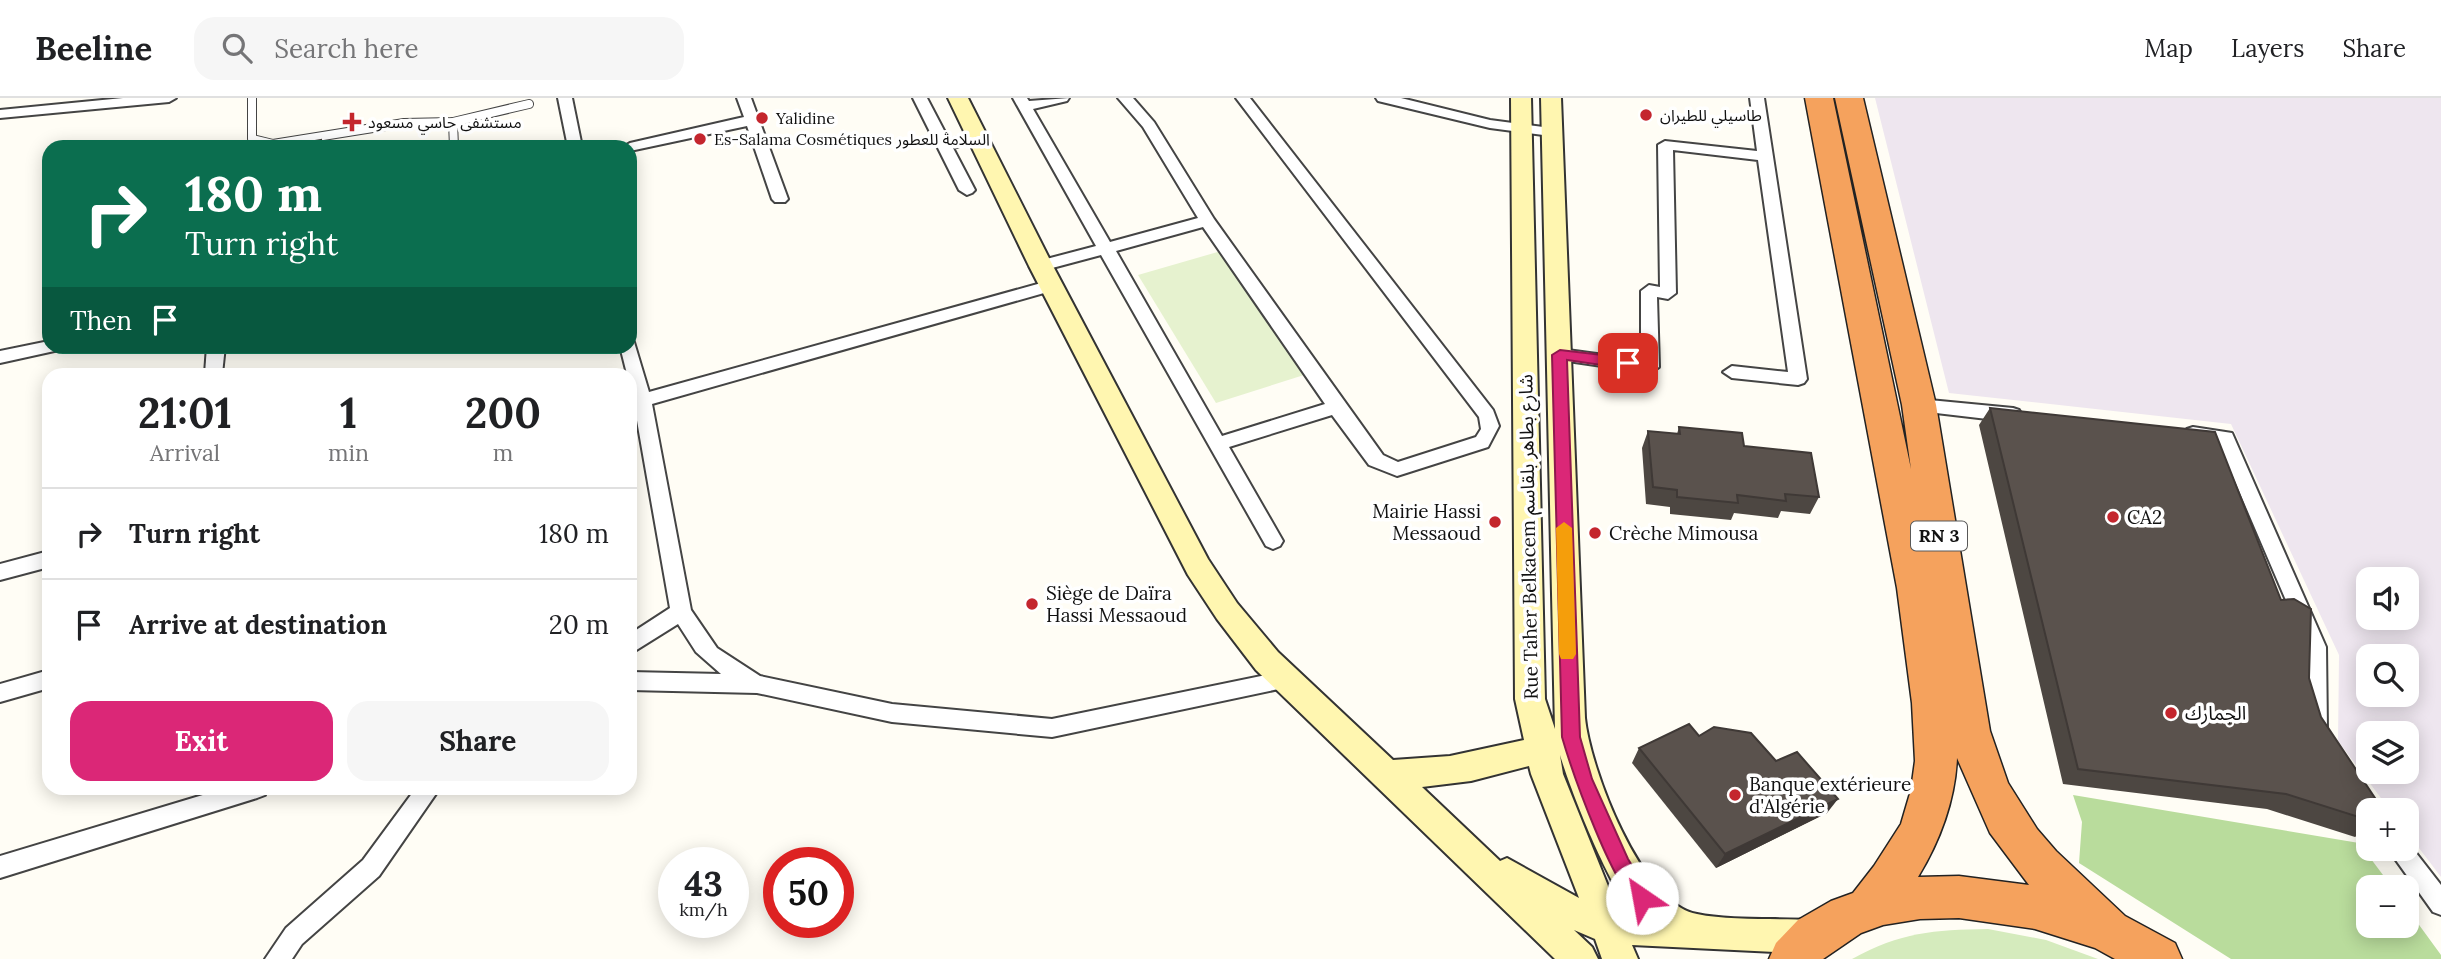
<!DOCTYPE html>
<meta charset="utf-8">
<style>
body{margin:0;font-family:Lora,"Noto Sans Arabic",serif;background:#f6f6f6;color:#202124;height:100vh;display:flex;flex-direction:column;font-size:26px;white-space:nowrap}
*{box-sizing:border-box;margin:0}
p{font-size:23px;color:#757577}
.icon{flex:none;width:38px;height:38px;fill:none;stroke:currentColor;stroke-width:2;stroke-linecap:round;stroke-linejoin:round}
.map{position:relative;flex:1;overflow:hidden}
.drawer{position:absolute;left:42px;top:270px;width:595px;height:427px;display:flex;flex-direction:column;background:#fff;border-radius:21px;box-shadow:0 4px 18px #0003}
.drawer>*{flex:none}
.banner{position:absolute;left:42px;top:42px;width:595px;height:214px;border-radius:21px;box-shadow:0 4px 18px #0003;background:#0b6e4f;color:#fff;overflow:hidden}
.controls{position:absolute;left:2356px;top:469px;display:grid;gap:14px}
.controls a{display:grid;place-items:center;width:63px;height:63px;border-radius:14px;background:#fff;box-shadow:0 4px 18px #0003;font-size:35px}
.speed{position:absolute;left:658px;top:749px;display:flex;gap:14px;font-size:35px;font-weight:700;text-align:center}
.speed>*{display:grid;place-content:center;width:91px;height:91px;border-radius:50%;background:#fff;box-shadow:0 4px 18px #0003;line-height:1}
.speed small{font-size:18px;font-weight:400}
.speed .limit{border:10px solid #d22;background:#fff;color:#111}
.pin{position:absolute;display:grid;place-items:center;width:60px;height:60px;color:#fff;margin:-30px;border-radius:14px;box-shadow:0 4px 10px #0006}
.me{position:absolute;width:77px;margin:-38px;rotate:327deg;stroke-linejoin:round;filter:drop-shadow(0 0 5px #0008)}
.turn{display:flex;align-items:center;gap:24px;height:147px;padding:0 28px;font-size:32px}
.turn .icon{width:91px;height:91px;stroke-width:2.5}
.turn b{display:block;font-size:49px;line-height:60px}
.then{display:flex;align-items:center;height:66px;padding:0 28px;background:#0003;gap:14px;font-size:26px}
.eta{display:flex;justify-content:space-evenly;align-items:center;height:119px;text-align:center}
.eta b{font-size:42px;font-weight:800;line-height:49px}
.cta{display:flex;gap:14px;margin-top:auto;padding:14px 28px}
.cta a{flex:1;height:80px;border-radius:21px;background:#db2777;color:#fff;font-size:28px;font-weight:800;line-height:80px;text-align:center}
.cta a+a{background:#f6f6f6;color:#202124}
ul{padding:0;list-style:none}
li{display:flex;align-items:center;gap:21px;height:91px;padding:0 28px;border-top:2px solid #e0e0e0}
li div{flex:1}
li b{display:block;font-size:26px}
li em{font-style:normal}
header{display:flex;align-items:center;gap:42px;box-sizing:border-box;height:98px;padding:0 35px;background:#fff;border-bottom:2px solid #e0e0e0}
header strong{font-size:33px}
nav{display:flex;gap:38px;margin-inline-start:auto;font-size:24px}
.search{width:490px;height:63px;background:#f6f6f6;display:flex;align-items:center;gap:18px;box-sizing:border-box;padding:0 24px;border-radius:21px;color:#757577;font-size:26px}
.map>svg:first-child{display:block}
.industrial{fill:#eee6ef;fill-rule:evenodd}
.green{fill:#d5ebbd}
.forest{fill:#b9dc9c}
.pitch{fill:#e6f2cf}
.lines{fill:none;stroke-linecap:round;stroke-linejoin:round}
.lane-casing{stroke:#444;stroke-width:10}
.street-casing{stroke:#444;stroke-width:4}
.secondary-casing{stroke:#333;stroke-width:4}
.highway-casing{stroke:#222;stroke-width:3}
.lane{stroke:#fff;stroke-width:8}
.street{fill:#fff;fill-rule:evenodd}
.secondary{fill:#fff6b0;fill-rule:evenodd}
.highway{fill:#f5a25d;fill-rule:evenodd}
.wall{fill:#4d4742}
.shaded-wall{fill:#3f3936}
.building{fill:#5a524d;stroke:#3f3936;stroke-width:2}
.route{fill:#db2777;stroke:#8e194d;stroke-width:2}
.slow{fill:#f59e0b}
.poi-dot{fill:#c4262e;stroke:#fff;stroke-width:2.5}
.labels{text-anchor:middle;stroke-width:7;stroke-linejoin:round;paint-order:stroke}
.far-poi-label{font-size:16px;fill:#111;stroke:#fff;text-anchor:start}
.shield{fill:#fff;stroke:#585858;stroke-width:2}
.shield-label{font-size:18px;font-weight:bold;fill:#111}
.poi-label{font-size:19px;fill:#111;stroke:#fff;text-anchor:start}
.street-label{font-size:19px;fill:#111;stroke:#fff}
</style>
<header>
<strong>Beeline</strong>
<div class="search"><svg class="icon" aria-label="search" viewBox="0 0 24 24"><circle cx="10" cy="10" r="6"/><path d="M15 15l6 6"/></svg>Search here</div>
<nav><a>Map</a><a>Layers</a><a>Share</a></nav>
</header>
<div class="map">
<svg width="2441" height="861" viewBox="0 0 2441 861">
<rect width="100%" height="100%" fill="#fffdf5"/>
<path class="industrial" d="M 1875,0 L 2441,0 L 2441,779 L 2406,733 L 2406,712 L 2390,712 L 2338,643 L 2339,557 L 2231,326 L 1949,295 ZM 2406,481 L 2406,520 L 2368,520 L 2368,481 ZM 2406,558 L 2406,597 L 2368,597 L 2368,558 ZM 2368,635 L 2406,635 L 2406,674 L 2368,674 Z"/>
<path class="green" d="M 1988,831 L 2046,842 L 2098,861 L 1852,861 C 1901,834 1933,832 1988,831 Z"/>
<path class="forest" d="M 2073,697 L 2359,745 L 2392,789 L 2368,789 L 2368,828 L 2406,828 L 2406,809 L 2441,857 L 2441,861 L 2231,861 L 2079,765 L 2082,724 Z"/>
<path class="pitch" d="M 1221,153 L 1304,277 L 1216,305 L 1138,177 Z"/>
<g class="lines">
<g class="lane-casing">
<g id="lane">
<path d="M 252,0 L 252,41 L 273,46 L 404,25 L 453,24 L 529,6"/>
<path d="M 453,24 L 454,49"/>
</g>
</g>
<g class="street-casing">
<g id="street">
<path d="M 123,0 L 176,0 L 169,4 L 0,20 L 0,12 Z"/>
<path d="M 558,0 L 572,0 L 582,49 L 568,49 Z"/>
<path d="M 737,0 L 751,0 L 788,101 L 785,104 L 775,104 L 772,101 L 747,28 L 630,53 L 630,49 L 623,49 L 630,45 L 744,19 Z"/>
<path d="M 913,0 L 927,0 L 949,42 L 977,34 L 984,38 L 982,41 L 953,50 L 975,92 L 972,95 L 967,97 L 959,92 Z"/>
<path d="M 1013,0 L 1027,0 L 1029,3 L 1069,0 L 1067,3 L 1033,11 L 1110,144 L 1198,120 L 1143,29 L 1118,0 L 1133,0 L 1154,24 L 1214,121 L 1383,357 L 1398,364 L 1476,339 L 1481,331 L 1479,319 L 1236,0 L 1250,0 L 1493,312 L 1499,328 L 1488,349 L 1397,378 L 1369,367 L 1332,317 L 1229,349 L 1283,443 L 1280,448 L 1273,451 L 1266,448 L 1101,157 L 1041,173 L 1033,168 L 1035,164 L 1096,148 ZM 1203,129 L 1325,306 L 1222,338 L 1116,153 Z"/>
<path d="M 1376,0 L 1401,0 L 1490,22 L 1551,30 L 1558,34 L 1551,38 L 1490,30 L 1378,3 Z"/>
<path d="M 1750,0 L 1764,0 L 1807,281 L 1804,285 L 1798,287 L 1732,280 L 1723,274 L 1732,268 L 1788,274 L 1758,62 L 1673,52 L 1676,195 L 1668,201 L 1657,199 L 1659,269 L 1650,275 L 1554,261 L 1551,257 L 1560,251 L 1641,262 L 1641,193 L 1649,187 L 1660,189 L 1658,47 L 1665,43 L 1757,53 Z"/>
<path d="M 1052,182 L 1058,183 L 1060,187 L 1058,191 L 652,306 L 691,512 L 717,550 L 760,578 L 892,606 L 1052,621 L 1286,573 L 1293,576 L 1296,582 L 1293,588 L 1052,639 L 892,624 L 757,595 L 630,592 L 630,574 L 721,576 L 696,554 L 678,526 L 630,556 L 630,536 L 670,510 L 635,311 L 630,312 L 632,299 L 630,276 L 627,276 L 620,248 L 630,248 L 630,243 L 634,244 L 649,294 Z"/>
<path d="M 49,243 L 49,248 L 61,248 L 59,252 L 0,265 L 0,253 Z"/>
<path d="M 207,248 L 225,248 L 222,276 L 205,276 Z"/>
<path d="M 1919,301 L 2013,310 L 2019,312 L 2022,317 L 2019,322 L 2013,324 L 1919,313 L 1913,312 L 1910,307 L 1913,302 Z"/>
<path d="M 2193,329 L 2232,335 L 2326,549 L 2327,632 L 2324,639 L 2316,641 L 2308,639 L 2305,632 L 2306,549 L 2219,346 L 2187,341 L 2184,336 L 2187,331 Z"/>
<path d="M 49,453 L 49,469 L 0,482 L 0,466 Z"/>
<path d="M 49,572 L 49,590 L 0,604 L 0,586 Z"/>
<path d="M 226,690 L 268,690 L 265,697 L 257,700 L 0,780 L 0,758 Z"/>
<path d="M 416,690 L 440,690 L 379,778 L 302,846 L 292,861 L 265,861 L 286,830 L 363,762 Z"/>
<path d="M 2406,742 L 2441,787 L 2441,817 L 2433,814 L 2393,758 L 2390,751 L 2406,751 Z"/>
</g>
</g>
<g class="secondary-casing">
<path id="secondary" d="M 948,0 L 968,0 L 1053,168 L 1208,461 L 1237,505 L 1278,554 L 1393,662 L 1450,658 L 1524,642 L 1515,601 L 1511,0 L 1531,0 L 1545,601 L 1555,631 L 1541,0 L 1561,0 L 1585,620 C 1590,670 1641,806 1697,816 C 1730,823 1779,820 1814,822 L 1826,827 L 1831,839 L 1826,851 L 1814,856 L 1632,847 L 1638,861 L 1602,861 L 1595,841 L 1574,832 L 1592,849 L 1598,861 L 1555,861 L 1256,572 L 1217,521 L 1188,477 L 1029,168 ZM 1560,657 C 1570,691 1609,790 1633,814 L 1618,813 L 1563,676 ZM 1529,668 L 1531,676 L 1579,800 L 1507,760 L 1500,763 L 1422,689 L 1471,683 Z"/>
</g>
<g class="highway-casing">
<path id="highway" d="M 1805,0 L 1833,0 L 1911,371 L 1902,307 L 1835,0 L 1863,0 L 1936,307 L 1990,633 L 2008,685 L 2037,731 L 2056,753 L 2125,818 L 2175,845 L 2182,861 L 2115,861 L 2095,850 L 2035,831 L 1959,820 L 1920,821 L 1883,827 L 1861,835 L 1823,861 L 1769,861 L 1776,845 L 1798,822 L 1831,803 L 1853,795 L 1874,768 L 1901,726 L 1911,692 L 1915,663 L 1912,605 L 1897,490 ZM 1957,660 L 1990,735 L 2029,787 L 1959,778 L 1918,779 C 1940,743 1955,702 1957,660 Z"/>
</g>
<use href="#lane" class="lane"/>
<use href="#street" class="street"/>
<use href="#secondary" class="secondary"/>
<use href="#highway" class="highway"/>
</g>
<g class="wall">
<path d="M 1990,310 L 2309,580 L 2321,619 L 2368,712 L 2368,730 L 2355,739 L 2267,711 L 2063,686 L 1979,327 Z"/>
<path d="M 1679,329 L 1744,348 L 1819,399 L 1810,416 L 1781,413 L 1778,420 L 1734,415 L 1731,422 L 1670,416 L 1670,409 L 1646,406 L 1642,350 L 1648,333 L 1677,336 Z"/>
<path d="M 1699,638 L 1776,663 L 1827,715 L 1716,770 L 1632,665 L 1639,650 Z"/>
</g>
<path class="shaded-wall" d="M 1838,701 L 1827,715 L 1716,770 L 1725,756 Z"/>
<g class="building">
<path d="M 321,42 L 321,49 L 280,49 Z"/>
<path d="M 1990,310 L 2215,334 L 2281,502 L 2294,501 L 2311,511 L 2309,580 L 2321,619 L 2383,712 L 2368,712 L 2368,722 L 2286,696 L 2078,671 Z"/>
<path d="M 1679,329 L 1742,335 L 1744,348 L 1811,355 L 1819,399 L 1785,396 L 1786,403 L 1737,397 L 1738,405 L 1677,399 L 1677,392 L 1653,389 L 1648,333 L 1680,336 Z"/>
<path d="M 1689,626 L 1699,638 L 1714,629 L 1751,635 L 1776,663 L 1797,654 L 1838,701 L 1725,756 L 1639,650 Z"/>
</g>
<path class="route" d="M 1560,252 L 1628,260 L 1635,265 L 1628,271 L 1567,262 L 1580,639 L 1592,681 L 1628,761 L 1652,800 L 1649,806 L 1642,809 C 1615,798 1571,670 1562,639 L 1552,257 Z"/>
<path class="slow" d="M 1564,424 L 1572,430 L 1576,556 L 1573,561 L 1561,561 L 1559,556 L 1556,430 Z"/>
<g class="poi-dot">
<circle cx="1646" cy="17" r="7"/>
<circle cx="762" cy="20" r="7"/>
<path d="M348.5 13.5h7v7h7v7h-7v7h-7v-7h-7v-7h7z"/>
<circle cx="700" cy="41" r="7"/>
<circle cx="2113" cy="419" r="7"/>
<circle cx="1495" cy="424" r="7"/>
<circle cx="1595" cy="435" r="7"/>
<circle cx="1032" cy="506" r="7"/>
<circle cx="2171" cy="615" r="7"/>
<circle cx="1735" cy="697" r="7"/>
</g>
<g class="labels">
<g class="far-poi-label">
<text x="1660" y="23">طاسيلي للطيران</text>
<text x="776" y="26">Yalidine</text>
<text x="368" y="30">مستشفى حاسي مسعود</text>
<text x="714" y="47">Es-Salama Cosmétiques السلامة للعطور</text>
</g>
<rect class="shield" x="1911" y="423.5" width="56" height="29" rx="5"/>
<g class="shield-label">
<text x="1939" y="444">RN 3</text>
</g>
<g class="poi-label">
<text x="1481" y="420" text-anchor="end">Mairie Hassi<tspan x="1481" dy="22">Messaoud</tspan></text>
<text x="2127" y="426">CA2</text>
<text x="1609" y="442">Crèche Mimousa</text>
<text x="1046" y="502">Siège de Daïra<tspan x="1046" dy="22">Hassi Messaoud</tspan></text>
<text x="2185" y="622">الجمارك</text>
<text x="1749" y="693">Banque extérieure<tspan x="1749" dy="22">d'Algérie</tspan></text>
</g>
<g class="street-label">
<text transform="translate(1528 439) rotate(-91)" y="7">Rue Taher Belkacem شارع بطاهر بلقاسم</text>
</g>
</g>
</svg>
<div class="controls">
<a><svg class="icon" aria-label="sound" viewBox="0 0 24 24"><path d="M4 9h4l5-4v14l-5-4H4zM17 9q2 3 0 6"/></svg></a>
<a><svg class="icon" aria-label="search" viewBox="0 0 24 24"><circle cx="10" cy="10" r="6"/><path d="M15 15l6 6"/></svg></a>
<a><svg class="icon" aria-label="layers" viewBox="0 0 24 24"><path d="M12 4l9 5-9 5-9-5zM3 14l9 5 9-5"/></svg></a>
<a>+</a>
<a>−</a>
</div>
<div class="speed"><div>43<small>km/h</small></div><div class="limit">50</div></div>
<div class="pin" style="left:1628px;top:265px;background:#d93025"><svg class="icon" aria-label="arrive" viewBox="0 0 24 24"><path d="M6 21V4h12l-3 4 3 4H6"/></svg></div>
<svg class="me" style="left:1642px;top:800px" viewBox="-20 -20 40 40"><circle r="19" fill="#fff"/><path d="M0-13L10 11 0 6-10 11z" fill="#db2777"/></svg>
<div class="banner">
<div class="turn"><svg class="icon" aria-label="right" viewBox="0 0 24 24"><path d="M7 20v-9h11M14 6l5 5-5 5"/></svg><div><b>180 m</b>Turn right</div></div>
<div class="then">Then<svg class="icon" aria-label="arrive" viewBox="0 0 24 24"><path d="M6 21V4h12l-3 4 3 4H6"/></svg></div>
</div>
<section class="drawer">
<div class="eta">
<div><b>21:01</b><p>Arrival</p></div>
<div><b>1</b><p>min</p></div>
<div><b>200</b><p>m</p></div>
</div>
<ul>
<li><svg class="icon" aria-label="right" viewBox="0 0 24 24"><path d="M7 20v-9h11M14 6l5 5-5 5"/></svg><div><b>Turn right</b></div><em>180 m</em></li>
<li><svg class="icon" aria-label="arrive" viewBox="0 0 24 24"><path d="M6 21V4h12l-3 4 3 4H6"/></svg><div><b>Arrive at destination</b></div><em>20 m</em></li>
</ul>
<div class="cta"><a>Exit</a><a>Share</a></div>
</section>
</div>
